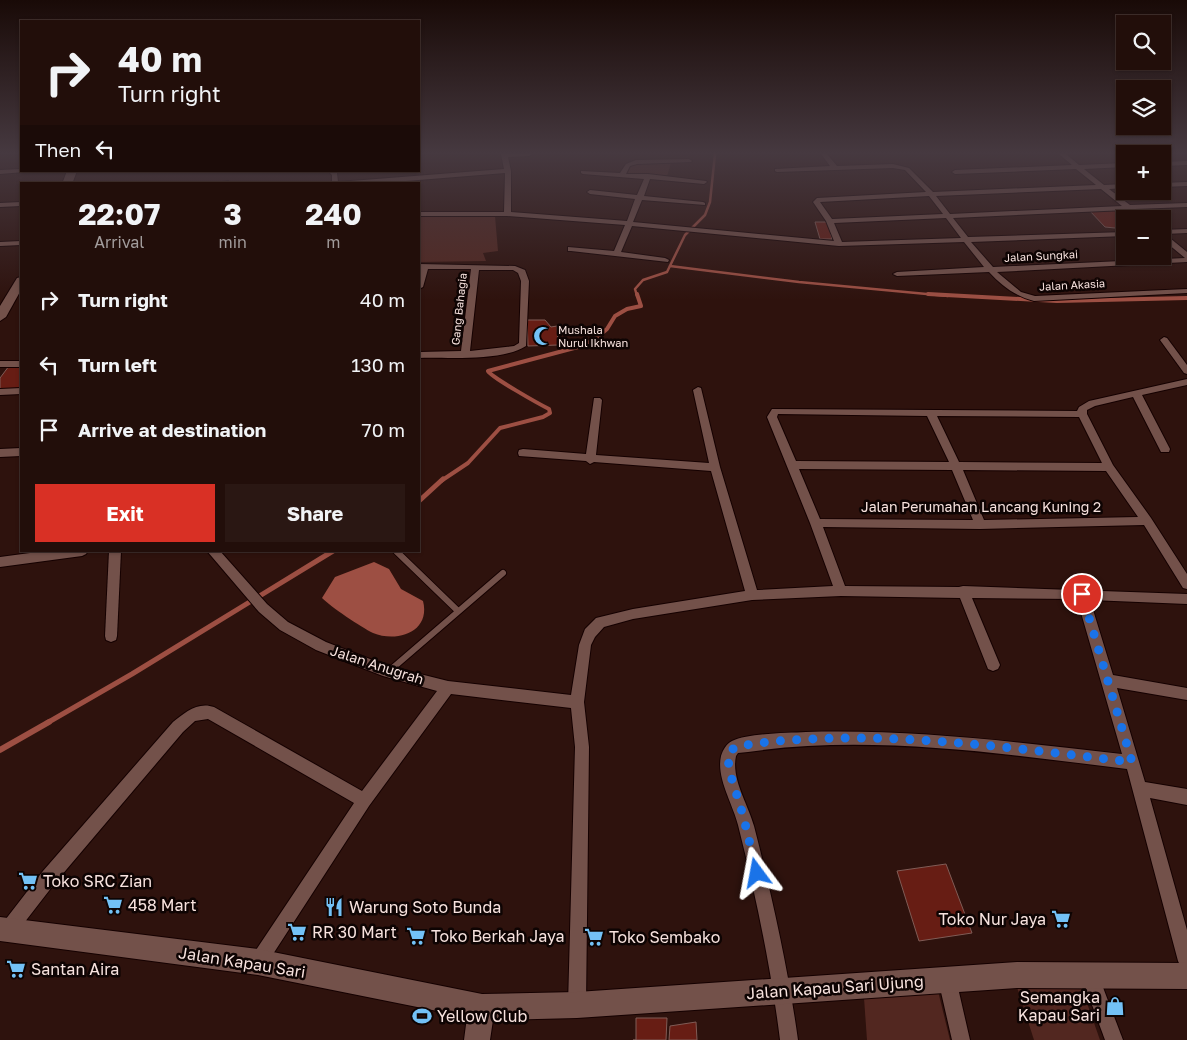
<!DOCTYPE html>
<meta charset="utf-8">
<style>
body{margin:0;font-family:"Golos Text",sans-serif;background:#2a1713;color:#f1f3f6;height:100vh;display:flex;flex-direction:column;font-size:19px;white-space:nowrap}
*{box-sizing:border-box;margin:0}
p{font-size:16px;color:#a29c9c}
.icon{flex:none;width:28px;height:28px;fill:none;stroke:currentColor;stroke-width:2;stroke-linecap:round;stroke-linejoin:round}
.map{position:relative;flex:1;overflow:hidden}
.side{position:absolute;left:20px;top:182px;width:400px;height:370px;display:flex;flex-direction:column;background:#220e0a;border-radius:0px;box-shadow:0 1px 4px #0004,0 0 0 1px #3f2e2b}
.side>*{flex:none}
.hud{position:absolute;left:20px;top:20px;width:400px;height:152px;border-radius:0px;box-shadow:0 1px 4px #0004,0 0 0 1px #3f2e2b;background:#220e0a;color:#f1f3f6;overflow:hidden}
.buttons{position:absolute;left:1116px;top:15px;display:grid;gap:10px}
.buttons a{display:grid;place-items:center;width:55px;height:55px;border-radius:0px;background:#220e0a;box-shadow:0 1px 4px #0004,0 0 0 1px #3f2e2b;font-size:25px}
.pin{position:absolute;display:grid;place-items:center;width:42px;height:42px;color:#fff;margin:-21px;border:2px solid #fff;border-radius:50%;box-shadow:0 1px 5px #0007}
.me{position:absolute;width:55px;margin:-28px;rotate:347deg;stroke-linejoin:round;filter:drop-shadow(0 0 4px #0008)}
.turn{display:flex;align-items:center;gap:18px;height:105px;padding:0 15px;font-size:22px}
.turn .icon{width:65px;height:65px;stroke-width:2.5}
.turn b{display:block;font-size:35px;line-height:42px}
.then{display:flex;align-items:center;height:48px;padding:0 15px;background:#0003;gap:10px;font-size:19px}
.eta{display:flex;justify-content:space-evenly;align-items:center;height:85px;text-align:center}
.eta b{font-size:30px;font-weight:700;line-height:35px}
.primary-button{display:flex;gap:10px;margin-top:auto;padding:10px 15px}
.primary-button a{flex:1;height:58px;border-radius:0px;background:#d93025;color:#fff;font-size:20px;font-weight:700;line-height:58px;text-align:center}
.primary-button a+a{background:#2a1713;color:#f1f3f6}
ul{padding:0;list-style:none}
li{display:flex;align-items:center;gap:15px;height:65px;padding:0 15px}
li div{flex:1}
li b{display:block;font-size:19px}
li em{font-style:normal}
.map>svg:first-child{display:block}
.green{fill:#522720}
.water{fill:#9d4f43}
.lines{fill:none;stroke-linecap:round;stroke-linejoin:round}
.stream-far3{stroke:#9d4f43;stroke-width:2.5}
.stream-far2{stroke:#9d4f43;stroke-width:4}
.stream-far1{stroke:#9d4f43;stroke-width:5}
.stream{stroke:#9d4f43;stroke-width:6}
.building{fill:#671d14;stroke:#805c56}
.lane-casing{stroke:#150000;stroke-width:8}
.street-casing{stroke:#150000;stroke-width:2}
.secondary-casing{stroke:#150000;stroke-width:2}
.lane{stroke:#73514a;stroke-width:6}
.street{fill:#73514a;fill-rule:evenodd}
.secondary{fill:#73514a;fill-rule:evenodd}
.route{stroke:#1a73e8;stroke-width:9;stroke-dasharray:0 16.2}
.labels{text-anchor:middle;stroke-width:5;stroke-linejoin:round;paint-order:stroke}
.far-street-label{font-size:11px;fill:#f7e2de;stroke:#0e0403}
.far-poi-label{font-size:11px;fill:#f7e2de;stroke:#0e0403;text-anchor:start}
.street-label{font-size:14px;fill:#f7e2de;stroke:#0e0403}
.near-poi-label{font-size:16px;fill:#f7e2de;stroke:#0e0403;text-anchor:start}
.near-street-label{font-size:16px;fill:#f7e2de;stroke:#0e0403}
</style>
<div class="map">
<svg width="1187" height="1040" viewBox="0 0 1187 1040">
<rect width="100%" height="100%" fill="#2e120d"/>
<g class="green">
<path d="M 637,162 L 670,162 L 671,163 L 667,176 L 625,174 L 630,165 Z"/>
<path d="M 466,214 L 495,216 L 498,251 L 483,253 L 486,261 L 419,262 L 419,215 Z"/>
<path d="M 1081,986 L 1100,1040 L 1034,1040 L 1017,987 Z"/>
<path d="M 938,991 L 950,1040 L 867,1040 L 864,998 Z"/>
</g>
<path class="water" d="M 374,562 L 389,569 L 401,589 L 423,601 C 431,632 397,643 373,633 C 361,627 331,607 322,598 L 335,577 Z"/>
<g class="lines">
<g class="stream-far3">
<path d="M 670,266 L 799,282 L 948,296"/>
<path d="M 637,296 L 635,289 L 643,280 L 667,272 L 685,235 L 705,215 L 710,202 L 715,154"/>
</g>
<g class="stream-far2">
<path d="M 928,294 L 1057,301 L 1187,298"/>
<path d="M 441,481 L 468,463 L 500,428 L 543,417 L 550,413 L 549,409 C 539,404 491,377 488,371 L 578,347 L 594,340 L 607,329 L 615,316 L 627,309 L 641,306 L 637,294"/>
</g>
<g class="stream-far1">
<path d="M 419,501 L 443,479"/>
<path d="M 47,723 L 132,674 L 333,551"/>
</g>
<path class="stream" d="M 0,750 L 49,722"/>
</g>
<g class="building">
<path d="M 1089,210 L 1127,210 L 1137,219 L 1125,219 L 1125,229 L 1105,227 Z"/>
<path d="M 815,222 L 828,222 L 832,239 L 820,239 Z"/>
<path d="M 527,320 L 545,320 L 551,327 L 557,326 L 558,345 L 528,346 Z"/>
<path d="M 21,365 L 21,389 L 0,390 L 0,378 L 9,366 Z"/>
<path d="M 946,864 L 972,933 L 919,941 L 897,871 Z"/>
<path d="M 636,1018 L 667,1018 L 666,1040 L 633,1040 L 636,1040 Z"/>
<path d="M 696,1022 L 697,1040 L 669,1040 L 670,1026 Z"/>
</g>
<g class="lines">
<g class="lane-casing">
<g id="lane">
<path d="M 396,551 L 458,611"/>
<path d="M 388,672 L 503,573"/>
</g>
</g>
<g class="street-casing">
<g id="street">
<path d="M 501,154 L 532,154 L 529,156 L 508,157 L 511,171 L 511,212 L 627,221 L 635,199 L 590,194 L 587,192 L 590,190 L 637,195 L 644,179 L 583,174 L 581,173 L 581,171 L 620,173 L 626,164 L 636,160 L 689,159 L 692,161 L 691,162 L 637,164 L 630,166 L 626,174 L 648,174 L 706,181 L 707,182 L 704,184 L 650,179 L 644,196 L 703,202 L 705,203 L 705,205 L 642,200 L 633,222 L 834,241 L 826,221 L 813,202 L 817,198 L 926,192 L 905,170 L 893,168 L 777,172 L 775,171 L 775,169 L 830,166 L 821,154 L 827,154 L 837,166 L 893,164 L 909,168 L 933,192 L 1096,185 L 1076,169 L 955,174 L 952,172 L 955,170 L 1072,165 L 1059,154 L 1066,154 L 1079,165 L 1125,163 L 1125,167 L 1084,169 L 1104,185 L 1125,184 L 1125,188 L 1109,189 L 1130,205 L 1187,203 L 1187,207 L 1135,209 L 1145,219 L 1137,219 L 1126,210 L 953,218 L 968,237 L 1125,232 L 1125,236 L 971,242 L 993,267 L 1185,258 L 1162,239 L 1162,230 L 1187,229 L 1187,233 L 1165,234 L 1187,252 L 1187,262 L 997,272 L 1021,292 L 1035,296 L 1187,289 L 1187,293 L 1034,301 C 1015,296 1002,286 989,272 L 897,276 L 893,274 L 897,272 L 984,267 L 964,242 L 839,246 L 632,226 L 621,252 L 665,258 L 669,260 L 668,262 L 571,251 L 568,251 L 568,247 L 614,251 L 625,225 L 507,216 L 419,216 L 419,212 L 504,212 L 505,173 L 369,184 L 332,184 L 332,175 L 328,171 L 337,173 L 338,182 L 504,169 ZM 1101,189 L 1122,206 L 950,214 L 936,196 ZM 929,196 L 943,214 L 832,219 L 820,202 ZM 946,218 L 961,238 L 842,242 L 834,223 Z"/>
<path d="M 1187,161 L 1187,165 L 1162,166 L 1162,162 Z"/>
<path d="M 21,169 L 21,171 L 24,172 L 0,174 L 0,170 Z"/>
<path d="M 228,181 L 231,184 L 209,184 Z"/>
<path d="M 1187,182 L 1187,186 L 1162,187 L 1162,183 Z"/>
<path d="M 21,202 L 21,206 L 0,207 L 0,203 Z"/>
<path d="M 21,241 L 21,245 L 0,246 L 0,242 Z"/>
<path d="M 419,264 L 515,266 L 525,270 L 529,281 L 526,346 C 501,362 449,357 419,358 L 419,352 L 461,351 L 471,269 L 428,269 L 423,287 L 419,289 L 420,268 L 419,268 ZM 479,270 L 513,270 L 518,273 L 521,281 L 519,343 L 514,346 L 470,351 Z"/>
<path d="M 1164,337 L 1167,338 L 1187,365 L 1187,374 L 1184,373 L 1160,340 Z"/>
<rect x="0" y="361" width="21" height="6"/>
<path d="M 1187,379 L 1187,385 L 1142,395 L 1170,449 L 1169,452 L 1161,452 L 1133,397 L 1095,406 L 1087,410 L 1087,414 L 1113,465 L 1151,518 L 1187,574 L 1187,589 L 1183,588 L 1144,525 L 980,529 L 823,527 L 845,586 L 959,587 L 963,586 L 1187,594 L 1187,604 L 1090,600 L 1113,675 L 1187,688 L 1187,700 L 1117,688 L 1145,782 L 1187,789 L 1187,805 L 1150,798 L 1187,930 L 1187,970 L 1181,967 L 1178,961 L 1127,769 C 1004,754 871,734 748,752 L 738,753 L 736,756 C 731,779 748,804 754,826 C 772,896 788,968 798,1040 L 780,1040 C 771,968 756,896 738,825 C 733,804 716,778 721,756 C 723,750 726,744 732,741 C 748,733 788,733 806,732 C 912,729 1017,742 1122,754 L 1077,599 L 972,598 L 1000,665 L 998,669 L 993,671 L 988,669 L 960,598 L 841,596 L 752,600 L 633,619 L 604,627 L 595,637 L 591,645 L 584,702 L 589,747 L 586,1005 L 583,1011 L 577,1014 L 571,1011 L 568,1005 L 575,747 L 571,708 L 451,694 L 369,806 L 264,968 L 258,971 L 252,968 L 249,962 L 252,956 L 354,803 L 208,719 L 195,721 L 183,732 L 55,883 L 14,936 L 8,938 L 2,936 L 0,929 L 2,924 L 43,871 L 173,722 C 184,713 198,701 214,707 L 362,791 L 437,691 L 383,676 L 316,650 L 280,630 L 259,612 L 207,551 L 220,551 L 267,604 L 288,622 L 326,642 L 388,666 L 448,681 L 571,695 L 579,645 L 585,629 L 596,618 L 633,609 L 745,591 L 711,471 L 594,462 L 590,464 L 586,461 L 519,456 L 518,453 L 519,450 L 523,449 L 586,454 L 594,398 L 600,398 L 602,400 L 596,455 L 709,463 L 693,390 L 698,387 L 701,388 L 720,467 L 757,590 L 833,586 L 810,523 L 767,417 L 772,409 L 1077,411 L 1079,407 L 1089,401 ZM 778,414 L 927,416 L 949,462 L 796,461 L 777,417 ZM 937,416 L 1079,417 L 1102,463 L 959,462 ZM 799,469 L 952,470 L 973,520 L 820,519 ZM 963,470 L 1106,471 L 1138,517 L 984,520 Z"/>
<path d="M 21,388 L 21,394 L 0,395 L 0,389 Z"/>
<path d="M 21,448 L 21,456 L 0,457 L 0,449 Z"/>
<path d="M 45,551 L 88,551 L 86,554 L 82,556 L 0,567 L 0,557 Z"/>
<path d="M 109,551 L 121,551 L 117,636 L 116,640 L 111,642 L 106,640 L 105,636 Z"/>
<path d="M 1090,966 L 1096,969 L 1123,1040 L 1105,1040 L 1081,975 L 1084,969 Z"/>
<path d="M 947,970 L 953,973 L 956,979 L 970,1040 L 952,1040 L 938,979 L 941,973 Z"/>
</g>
</g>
<g class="secondary-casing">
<g id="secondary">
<path d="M 67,171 L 77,171 L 72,184 L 62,184 Z"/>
<path d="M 21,277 L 21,290 L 6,317 L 0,321 L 0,306 L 17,278 Z"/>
<path d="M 0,917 L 258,949 L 482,994 L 577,992 L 1017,962 L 1187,963 L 1187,989 L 1017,988 L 577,1018 L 493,1020 L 490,1040 L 464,1040 L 467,1017 L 258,975 L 0,941 Z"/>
</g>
</g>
<use href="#lane" class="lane"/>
<use href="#street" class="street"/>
<use href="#secondary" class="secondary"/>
</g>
<linearGradient id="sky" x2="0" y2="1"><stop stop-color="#190a07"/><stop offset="0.51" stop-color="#463940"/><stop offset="1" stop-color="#463940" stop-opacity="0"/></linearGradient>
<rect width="1187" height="300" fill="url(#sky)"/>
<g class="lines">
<path class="route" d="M 757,873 L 743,815 L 730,773 L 728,759 L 729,753 L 735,747 C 770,740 806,739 841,738 C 938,737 1036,751 1132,762 L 1082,594"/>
</g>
<defs>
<g id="mosque-bare" transform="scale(1.5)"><path d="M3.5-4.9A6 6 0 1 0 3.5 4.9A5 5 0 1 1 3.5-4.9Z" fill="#73c1f6" stroke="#0e0403" stroke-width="2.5" paint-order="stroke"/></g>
<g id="supermarket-bare" transform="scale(1.5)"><path d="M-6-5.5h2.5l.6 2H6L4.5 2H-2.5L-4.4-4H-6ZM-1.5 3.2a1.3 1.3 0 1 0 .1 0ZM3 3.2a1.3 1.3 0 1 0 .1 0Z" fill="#73c1f6" stroke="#0e0403" stroke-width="2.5" paint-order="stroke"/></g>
<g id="restaurant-bare" transform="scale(1.5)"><path d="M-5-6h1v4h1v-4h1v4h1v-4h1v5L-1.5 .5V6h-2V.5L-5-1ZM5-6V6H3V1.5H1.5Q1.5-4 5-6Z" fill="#73c1f6" stroke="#0e0403" stroke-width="2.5" paint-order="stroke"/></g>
<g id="shop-bare" transform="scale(1.5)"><path d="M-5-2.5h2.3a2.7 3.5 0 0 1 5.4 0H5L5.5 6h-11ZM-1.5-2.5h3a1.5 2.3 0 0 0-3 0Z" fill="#73c1f6" stroke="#0e0403" stroke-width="2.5" paint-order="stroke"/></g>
<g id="stadium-bare" transform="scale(1.5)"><path d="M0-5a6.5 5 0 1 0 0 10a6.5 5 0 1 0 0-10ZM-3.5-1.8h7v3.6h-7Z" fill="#73c1f6" stroke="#0e0403" stroke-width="2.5" paint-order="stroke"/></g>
</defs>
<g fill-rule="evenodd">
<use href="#mosque-bare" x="543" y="336"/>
<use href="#supermarket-bare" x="28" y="881"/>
<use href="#supermarket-bare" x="113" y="905"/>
<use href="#restaurant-bare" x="334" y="907"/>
<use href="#supermarket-bare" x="1061" y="919"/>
<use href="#supermarket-bare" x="297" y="932"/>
<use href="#supermarket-bare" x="416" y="936"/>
<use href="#supermarket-bare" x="594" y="937"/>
<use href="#supermarket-bare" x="16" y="969"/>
<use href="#shop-bare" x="1115" y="1006"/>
<use href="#stadium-bare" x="422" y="1016"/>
</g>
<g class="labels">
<g class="far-street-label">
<text transform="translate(1041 256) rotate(-3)" y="4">Jalan Sungkai</text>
<text transform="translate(1072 285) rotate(-3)" y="4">Jalan Akasia</text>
<text transform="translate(459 309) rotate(-84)" y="4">Gang Bahagia</text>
</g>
<g class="far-poi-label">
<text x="558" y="334">Mushala<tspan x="558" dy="13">Nurul Ikhwan</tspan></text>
</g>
<g class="street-label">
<text x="981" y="512">Jalan Perumahan Lancang Kuning 2</text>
<text transform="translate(377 665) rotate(18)" y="5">Jalan Anugrah</text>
</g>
<g class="near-poi-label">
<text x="43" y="887">Toko SRC Zian</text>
<text x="128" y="911">458 Mart</text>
<text x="349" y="913">Warung Soto Bunda</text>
<text x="1046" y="925" text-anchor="end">Toko Nur Jaya</text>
<text x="312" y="938">RR 30 Mart</text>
<text x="431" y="942">Toko Berkah Jaya</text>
<text x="609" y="943">Toko Sembako</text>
<text x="31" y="975">Santan Aira</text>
<text x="1100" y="1003" text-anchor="end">Semangka<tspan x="1100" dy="18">Kapau Sari</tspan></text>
<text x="437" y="1022">Yellow Club</text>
</g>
<g class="near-street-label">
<text transform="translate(242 962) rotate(9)" y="6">Jalan Kapau Sari</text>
<text transform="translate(835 987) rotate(-4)" y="6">Jalan Kapau Sari Ujung</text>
</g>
</g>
</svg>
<div class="buttons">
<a><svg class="icon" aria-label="search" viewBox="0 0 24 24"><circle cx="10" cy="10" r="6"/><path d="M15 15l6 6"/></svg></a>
<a><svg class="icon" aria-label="layers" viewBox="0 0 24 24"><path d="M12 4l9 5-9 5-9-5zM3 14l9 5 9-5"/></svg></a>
<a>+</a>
<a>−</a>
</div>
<div class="pin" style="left:1082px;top:594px;background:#d93025"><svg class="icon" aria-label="arrive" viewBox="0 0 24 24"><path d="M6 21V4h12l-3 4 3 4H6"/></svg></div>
<svg class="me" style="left:757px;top:873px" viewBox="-20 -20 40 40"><path d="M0-17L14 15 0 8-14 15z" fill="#1a73e8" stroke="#fff" stroke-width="4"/></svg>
<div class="hud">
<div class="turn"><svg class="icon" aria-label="right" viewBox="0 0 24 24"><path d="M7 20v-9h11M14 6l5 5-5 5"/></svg><div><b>40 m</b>Turn right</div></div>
<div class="then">Then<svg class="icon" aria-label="left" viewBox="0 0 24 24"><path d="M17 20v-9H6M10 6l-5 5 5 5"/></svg></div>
</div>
<section class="side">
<div class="eta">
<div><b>22:07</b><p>Arrival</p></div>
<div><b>3</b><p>min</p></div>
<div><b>240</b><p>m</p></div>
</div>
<ul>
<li><svg class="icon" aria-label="right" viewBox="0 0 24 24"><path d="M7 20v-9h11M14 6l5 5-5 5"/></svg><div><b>Turn right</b></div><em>40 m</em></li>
<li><svg class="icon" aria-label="left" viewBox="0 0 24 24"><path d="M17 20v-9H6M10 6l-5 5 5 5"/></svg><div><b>Turn left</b></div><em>130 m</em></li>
<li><svg class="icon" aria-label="arrive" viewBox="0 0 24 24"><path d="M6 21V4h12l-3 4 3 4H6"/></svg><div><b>Arrive at destination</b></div><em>70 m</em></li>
</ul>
<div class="primary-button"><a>Exit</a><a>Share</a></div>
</section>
</div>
